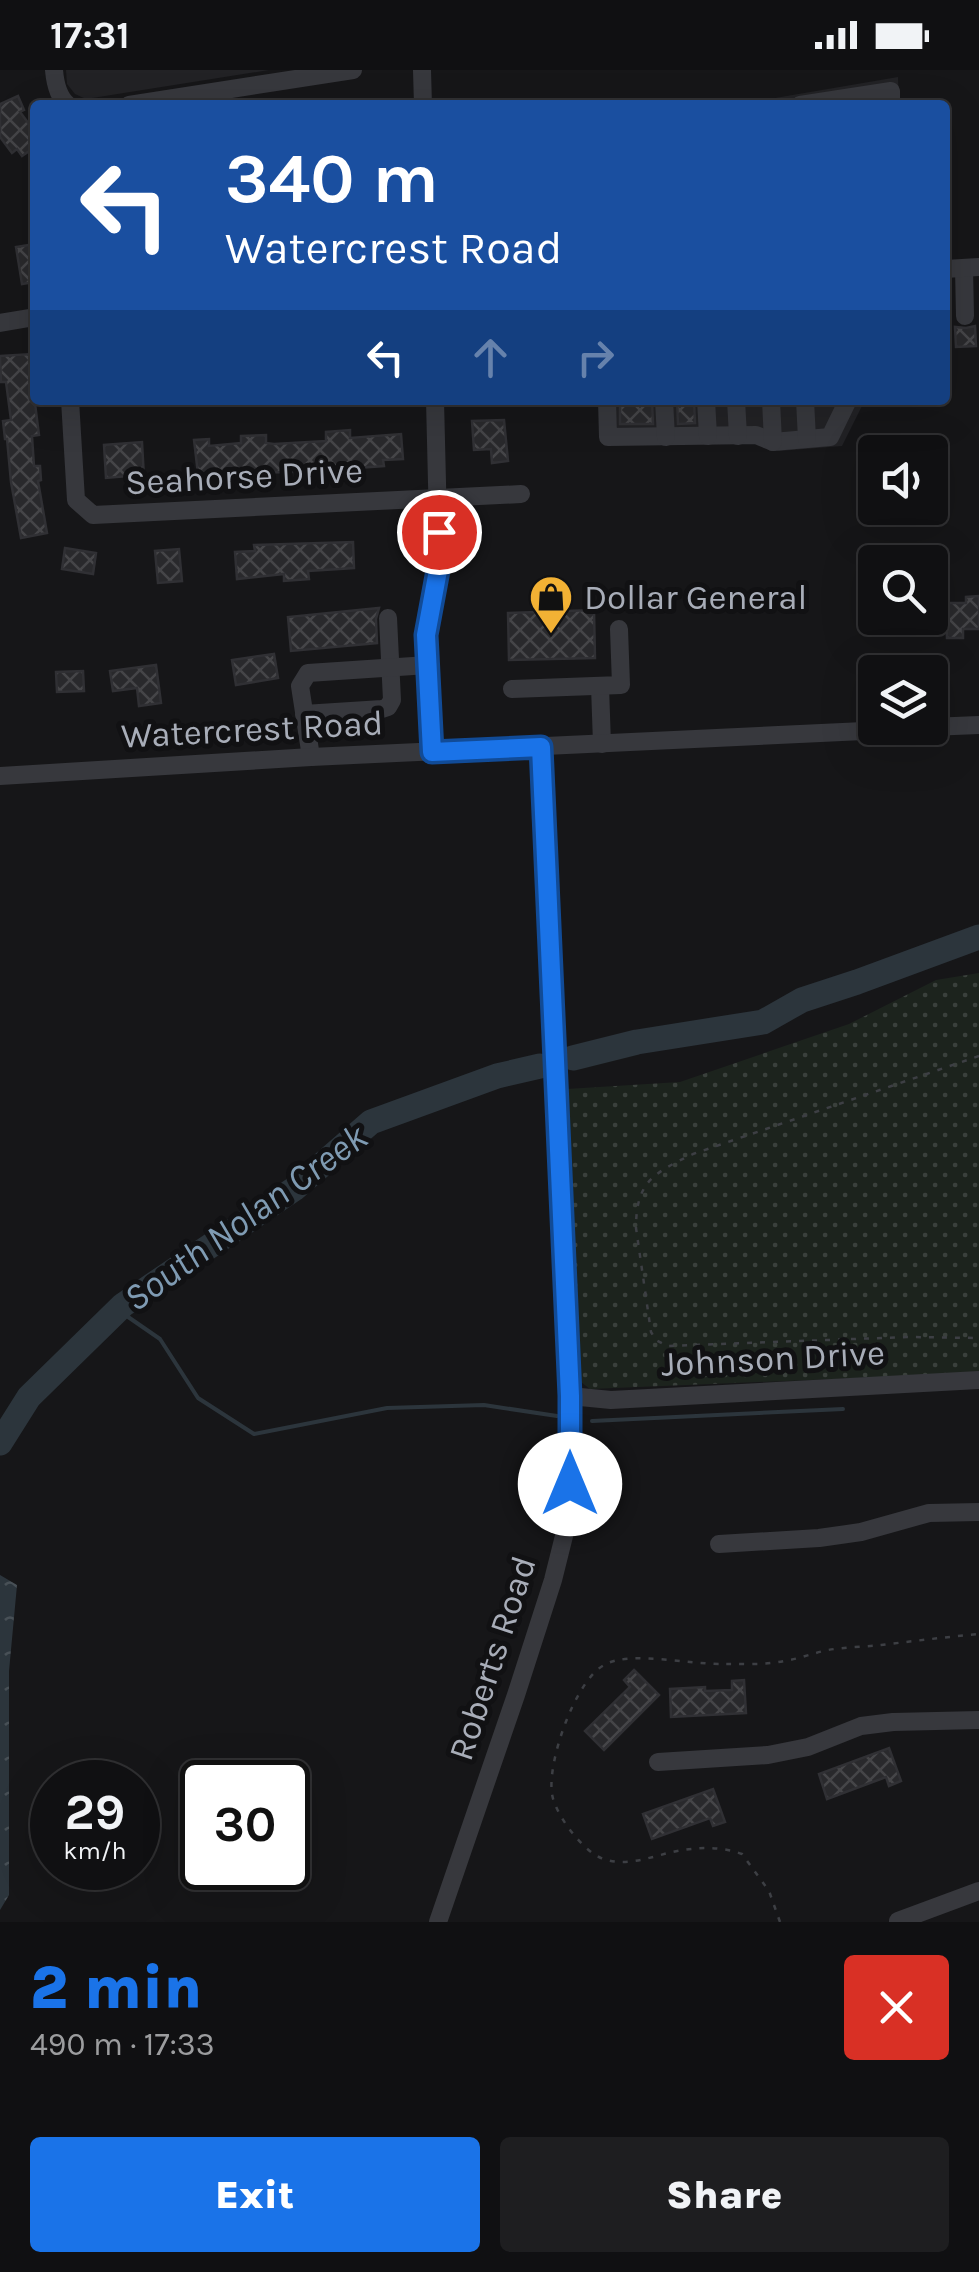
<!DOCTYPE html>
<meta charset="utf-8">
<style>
body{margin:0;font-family:Karla,sans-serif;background:#1e1e20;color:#f1f3f6;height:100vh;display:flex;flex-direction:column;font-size:38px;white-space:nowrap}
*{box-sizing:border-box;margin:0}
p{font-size:32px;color:#9c9d9f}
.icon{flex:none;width:55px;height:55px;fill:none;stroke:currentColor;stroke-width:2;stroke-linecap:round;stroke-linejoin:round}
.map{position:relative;height:1852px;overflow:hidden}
.sheet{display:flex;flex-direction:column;background:#101012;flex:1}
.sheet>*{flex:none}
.banner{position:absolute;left:30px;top:30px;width:920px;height:305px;border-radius:10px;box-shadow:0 10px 40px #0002,0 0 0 2px #303032;background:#1a4fa0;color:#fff;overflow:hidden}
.fabs{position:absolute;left:858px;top:365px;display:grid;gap:20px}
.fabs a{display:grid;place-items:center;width:90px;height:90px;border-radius:10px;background:#101012;box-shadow:0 10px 40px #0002,0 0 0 2px #303032;font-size:50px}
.speed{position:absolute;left:30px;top:1690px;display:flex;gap:20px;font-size:50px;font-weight:700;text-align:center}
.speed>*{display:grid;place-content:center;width:130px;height:130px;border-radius:50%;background:#101012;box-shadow:0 10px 40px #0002,0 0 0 2px #303032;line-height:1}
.speed small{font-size:25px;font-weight:400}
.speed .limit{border:5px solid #111;border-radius:15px;background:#fff;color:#111}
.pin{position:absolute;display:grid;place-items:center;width:85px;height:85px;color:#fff;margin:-42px;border:5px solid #fff;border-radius:50%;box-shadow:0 2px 10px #0007}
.me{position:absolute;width:110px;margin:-55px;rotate:0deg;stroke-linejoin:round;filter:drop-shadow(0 0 8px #0008)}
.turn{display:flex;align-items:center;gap:35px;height:210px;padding:0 30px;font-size:45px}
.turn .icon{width:130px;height:130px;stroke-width:2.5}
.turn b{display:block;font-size:70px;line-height:85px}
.lanes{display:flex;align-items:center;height:95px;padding:0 30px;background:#0003;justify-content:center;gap:50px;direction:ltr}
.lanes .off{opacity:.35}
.round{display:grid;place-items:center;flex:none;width:105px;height:105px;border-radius:10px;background:#1e1e20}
.head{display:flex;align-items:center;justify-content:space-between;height:170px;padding:0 30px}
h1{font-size:60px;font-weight:800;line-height:75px;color:#1a73e8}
.button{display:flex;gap:20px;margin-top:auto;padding:20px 30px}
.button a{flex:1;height:115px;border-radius:10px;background:#1a73e8;color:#fff;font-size:40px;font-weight:800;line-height:115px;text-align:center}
.button a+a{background:#1e1e20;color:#f1f3f6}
.status{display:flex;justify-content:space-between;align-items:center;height:70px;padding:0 50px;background:#101012;direction:ltr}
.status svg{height:28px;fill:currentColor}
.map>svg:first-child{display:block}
.built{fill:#222225}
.park{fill:url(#park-dots)}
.water{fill:url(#water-ripples)}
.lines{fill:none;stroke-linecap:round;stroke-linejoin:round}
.stream{stroke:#2c353c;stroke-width:4}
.river{stroke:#2c353c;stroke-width:25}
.building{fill:url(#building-cross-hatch);stroke:#303034;stroke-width:2.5}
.path{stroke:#3d3f44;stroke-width:2.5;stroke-dasharray:5 8;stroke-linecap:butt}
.minor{stroke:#37383d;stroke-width:18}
.route-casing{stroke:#114b97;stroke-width:25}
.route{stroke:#1a73e8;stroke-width:18}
.labels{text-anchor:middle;stroke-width:10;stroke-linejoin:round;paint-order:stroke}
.street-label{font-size:35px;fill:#a8adb8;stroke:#111113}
.poi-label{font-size:35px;fill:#a8adb8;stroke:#111113;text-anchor:start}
.water-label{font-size:38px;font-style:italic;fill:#7f9bb3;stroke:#111113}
</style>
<div class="status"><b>17:31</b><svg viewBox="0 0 49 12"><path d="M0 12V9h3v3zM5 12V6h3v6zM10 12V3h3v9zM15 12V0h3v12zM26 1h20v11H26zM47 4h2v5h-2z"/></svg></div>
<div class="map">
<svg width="979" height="1852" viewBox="0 0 979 1852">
<defs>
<pattern id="park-dots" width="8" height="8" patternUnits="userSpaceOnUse" patternTransform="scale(2.5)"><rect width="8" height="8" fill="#1c231d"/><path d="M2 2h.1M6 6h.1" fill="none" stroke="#3a403c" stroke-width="1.8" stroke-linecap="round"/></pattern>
<pattern id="water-ripples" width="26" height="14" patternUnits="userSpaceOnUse" patternTransform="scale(2.5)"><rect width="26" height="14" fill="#2c353c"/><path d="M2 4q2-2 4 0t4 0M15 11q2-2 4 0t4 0" fill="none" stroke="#485056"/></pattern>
<pattern id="building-cross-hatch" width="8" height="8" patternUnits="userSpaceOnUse" patternTransform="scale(2.5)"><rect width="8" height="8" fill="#29292c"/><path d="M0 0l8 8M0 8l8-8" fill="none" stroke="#454548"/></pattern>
</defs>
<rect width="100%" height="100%" fill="#161618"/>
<g class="built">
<path d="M 66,0 L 269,0 L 86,29 L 75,24 L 67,14 Z"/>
<path d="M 898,7 L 899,35 L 734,35 Z"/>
<path d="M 601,330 L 865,330 L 842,376 L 779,381 L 752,371 L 603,375 Z"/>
</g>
<path class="park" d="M 979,903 L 979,1303 L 590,1319 L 581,1312 L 567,1019 L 680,1012 L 849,954 L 936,910 Z"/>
<path class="water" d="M 0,1505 L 17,1515 L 9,1601 L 9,1825 L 0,1840 Z"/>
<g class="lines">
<g class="stream">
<path d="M 118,1240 L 160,1269 L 198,1328 L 254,1364 L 387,1338 L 484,1335 L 557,1346"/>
<path d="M 592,1351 L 843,1339"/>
</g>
<g class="river">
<path d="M 573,988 L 637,972 L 763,952 L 802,930 L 857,912 L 979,867"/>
<path d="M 0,1373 L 29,1327 L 123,1235 L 294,1119 L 371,1052 L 497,1006 L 540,996"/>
</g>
</g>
<g class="building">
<path d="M 18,26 L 24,40 L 20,42 L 35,62 L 35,77 L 22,86 L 17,79 L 12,83 L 0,67 L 0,34 Z"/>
<path d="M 35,174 L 35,212 L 22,214 L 16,177 Z"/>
<path d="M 975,256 L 976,276 L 956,277 L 955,257 L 966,258 Z"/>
<path d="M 32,284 L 32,310 L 39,365 L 32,366 L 34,396 L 40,396 L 41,410 L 38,411 L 47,463 L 21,468 L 11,412 L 7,369 L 5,369 L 3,351 L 11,350 L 6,312 L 1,312 L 0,286 Z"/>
<path d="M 620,330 L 652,330 L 653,354 L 620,354 Z"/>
<path d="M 677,330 L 694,330 L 695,353 L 678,354 Z"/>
<path d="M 504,350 L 508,391 L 492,393 L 491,379 L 474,380 L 472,351 Z"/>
<path d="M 350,360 L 350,368 L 401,364 L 403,389 L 383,390 L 384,396 L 329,400 L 328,396 L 292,398 L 292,402 L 243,403 L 242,399 L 198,404 L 194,370 L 209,369 L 209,376 L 241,373 L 241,366 L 266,365 L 266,373 L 274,374 L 326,371 L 326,362 Z"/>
<path d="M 142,372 L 144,408 L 128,410 L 128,406 L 106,408 L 104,375 Z"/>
<path d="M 353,472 L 354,498 L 308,501 L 309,509 L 284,511 L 284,504 L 237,509 L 235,482 L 255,481 L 254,475 Z"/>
<path d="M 65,478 L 96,483 L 93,504 L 62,499 Z"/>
<path d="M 179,479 L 182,511 L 158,513 L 155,481 Z"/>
<path d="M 979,526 L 979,559 L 963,559 L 963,568 L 947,568 L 946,533 L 966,533 L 966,527 Z"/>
<path d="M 379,538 L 376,549 L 377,573 L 291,581 L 288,547 Z"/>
<path d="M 594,540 L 595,588 L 509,590 L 508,543 Z"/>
<path d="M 274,584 L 278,608 L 236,615 L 232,590 Z"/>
<path d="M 156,595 L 161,633 L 139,636 L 137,618 L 113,621 L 110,601 Z"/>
<path d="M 83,601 L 84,621 L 57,622 L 56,602 Z"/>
<path d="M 634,1600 L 659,1625 L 604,1680 L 585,1661 L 630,1617 L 624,1610 Z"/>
<path d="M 744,1610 L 746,1643 L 671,1647 L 670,1619 L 705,1617 L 705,1621 L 732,1620 L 732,1611 Z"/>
<path d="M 889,1678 L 901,1711 L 889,1716 L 886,1707 L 827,1729 L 819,1704 Z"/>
<path d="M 713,1719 L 725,1752 L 713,1756 L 710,1748 L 652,1769 L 643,1744 Z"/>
</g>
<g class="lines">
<g class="path">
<path d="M 979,986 L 693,1084 C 654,1103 636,1111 636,1158 L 651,1262 L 656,1270 L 667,1276 L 907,1267 L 979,1268"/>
<path d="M 780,1852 L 769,1821 L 742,1784 C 723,1777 703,1777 683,1780 C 655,1784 629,1799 601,1788 C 582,1780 555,1744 552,1724 C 547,1692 575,1611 604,1595 C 630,1580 692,1595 724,1594 C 743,1594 765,1595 784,1591 C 799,1589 813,1583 828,1580 C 845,1577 864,1577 881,1575 C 914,1571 946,1567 979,1564"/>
</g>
<g class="minor">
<path d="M 54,0 C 55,12 58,27 68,35"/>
<path d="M 422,0 L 423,35"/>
<path d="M 129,35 L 353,0"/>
<path d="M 800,35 L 891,21 L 891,35"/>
<path d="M 964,198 L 965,246"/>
<path d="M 945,199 L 979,197"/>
<path d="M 0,253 L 35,247"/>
<path d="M 70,330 L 76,430 L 93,445 L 521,424"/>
<path d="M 607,330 L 608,367 L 756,365 L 773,372 L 830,367 L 848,330"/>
<path d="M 664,330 L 666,367"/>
<path d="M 706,330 L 708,366"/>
<path d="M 736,330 L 738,366"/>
<path d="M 771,330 L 773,372"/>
<path d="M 805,330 L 807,369"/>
<path d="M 600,616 L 602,674"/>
<path d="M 512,619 L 621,615 L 619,559"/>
<path d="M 304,644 L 382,639 L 388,637 L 392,630 L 388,548"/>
<path d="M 930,657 L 979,655"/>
<path d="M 432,681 L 426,565 L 439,495 L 435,330"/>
<path d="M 311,687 L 300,616 L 308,603 L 428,595"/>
<path d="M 0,706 L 311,687 L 928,658"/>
<path d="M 570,1326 L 611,1330 L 979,1310"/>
<path d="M 719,1474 L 819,1468 L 861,1462 L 929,1443 L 979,1442"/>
<path d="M 658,1692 L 768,1685 L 808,1677 L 861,1656 L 893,1652 L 979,1650"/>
<path d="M 898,1851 L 979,1821"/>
<path d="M 438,1852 L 516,1625 L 553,1510 L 569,1446 L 570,1326 L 541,677"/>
</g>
</g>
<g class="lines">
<g class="route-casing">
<path id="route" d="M 439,462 L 439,495 L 426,565 L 432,682 L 541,677 L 570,1326 L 570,1414"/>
</g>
<use href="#route" class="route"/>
</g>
<defs>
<g id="shop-pin" transform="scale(2.25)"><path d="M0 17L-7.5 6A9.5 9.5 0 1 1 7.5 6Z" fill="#f2b134" stroke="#111113"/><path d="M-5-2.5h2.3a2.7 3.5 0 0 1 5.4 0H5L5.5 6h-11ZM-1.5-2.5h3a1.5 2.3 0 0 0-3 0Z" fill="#111"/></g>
</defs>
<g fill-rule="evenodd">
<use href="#shop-pin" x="551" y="527"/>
</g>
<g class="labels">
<g class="street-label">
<text transform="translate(244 406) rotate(-3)" y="12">Seahorse Drive</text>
<text transform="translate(252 659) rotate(-3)" y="12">Watercrest Road</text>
<text transform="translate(773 1288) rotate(-3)" y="12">Johnson Drive</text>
<text transform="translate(492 1588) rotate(-72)" y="12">Roberts Road</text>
</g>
<g class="poi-label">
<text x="584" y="539">Dollar General</text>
</g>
<g class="water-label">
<text transform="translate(245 1147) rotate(-36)" y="13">South Nolan Creek</text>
</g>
</g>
</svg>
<div class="fabs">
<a><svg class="icon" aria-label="sound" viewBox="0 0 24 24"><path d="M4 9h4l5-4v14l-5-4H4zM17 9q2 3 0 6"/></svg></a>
<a><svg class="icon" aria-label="search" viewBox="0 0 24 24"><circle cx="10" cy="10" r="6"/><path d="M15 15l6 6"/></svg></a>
<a><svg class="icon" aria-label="layers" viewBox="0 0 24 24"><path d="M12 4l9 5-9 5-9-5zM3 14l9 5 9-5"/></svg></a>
</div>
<div class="speed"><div>29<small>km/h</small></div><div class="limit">30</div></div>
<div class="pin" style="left:439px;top:462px;background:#d93025"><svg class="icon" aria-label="arrive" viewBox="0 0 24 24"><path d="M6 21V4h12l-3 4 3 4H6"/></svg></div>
<svg class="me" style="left:570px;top:1414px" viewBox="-20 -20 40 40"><circle r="19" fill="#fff"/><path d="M0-13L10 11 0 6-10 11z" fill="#1a73e8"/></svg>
<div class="banner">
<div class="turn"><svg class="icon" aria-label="left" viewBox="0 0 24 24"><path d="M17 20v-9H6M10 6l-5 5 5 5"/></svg><div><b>340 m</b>Watercrest Road</div></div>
<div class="lanes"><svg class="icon" aria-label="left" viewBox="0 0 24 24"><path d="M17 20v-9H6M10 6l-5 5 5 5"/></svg><svg class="icon off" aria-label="ahead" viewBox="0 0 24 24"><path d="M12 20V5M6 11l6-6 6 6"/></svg><svg class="icon off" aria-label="right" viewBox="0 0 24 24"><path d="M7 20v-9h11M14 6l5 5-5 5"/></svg></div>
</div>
</div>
<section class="sheet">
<div class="head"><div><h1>2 min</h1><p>490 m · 17:33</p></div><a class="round" style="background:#d93025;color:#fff"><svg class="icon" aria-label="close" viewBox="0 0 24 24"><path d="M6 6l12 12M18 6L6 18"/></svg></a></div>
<div class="button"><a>Exit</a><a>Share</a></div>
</section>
